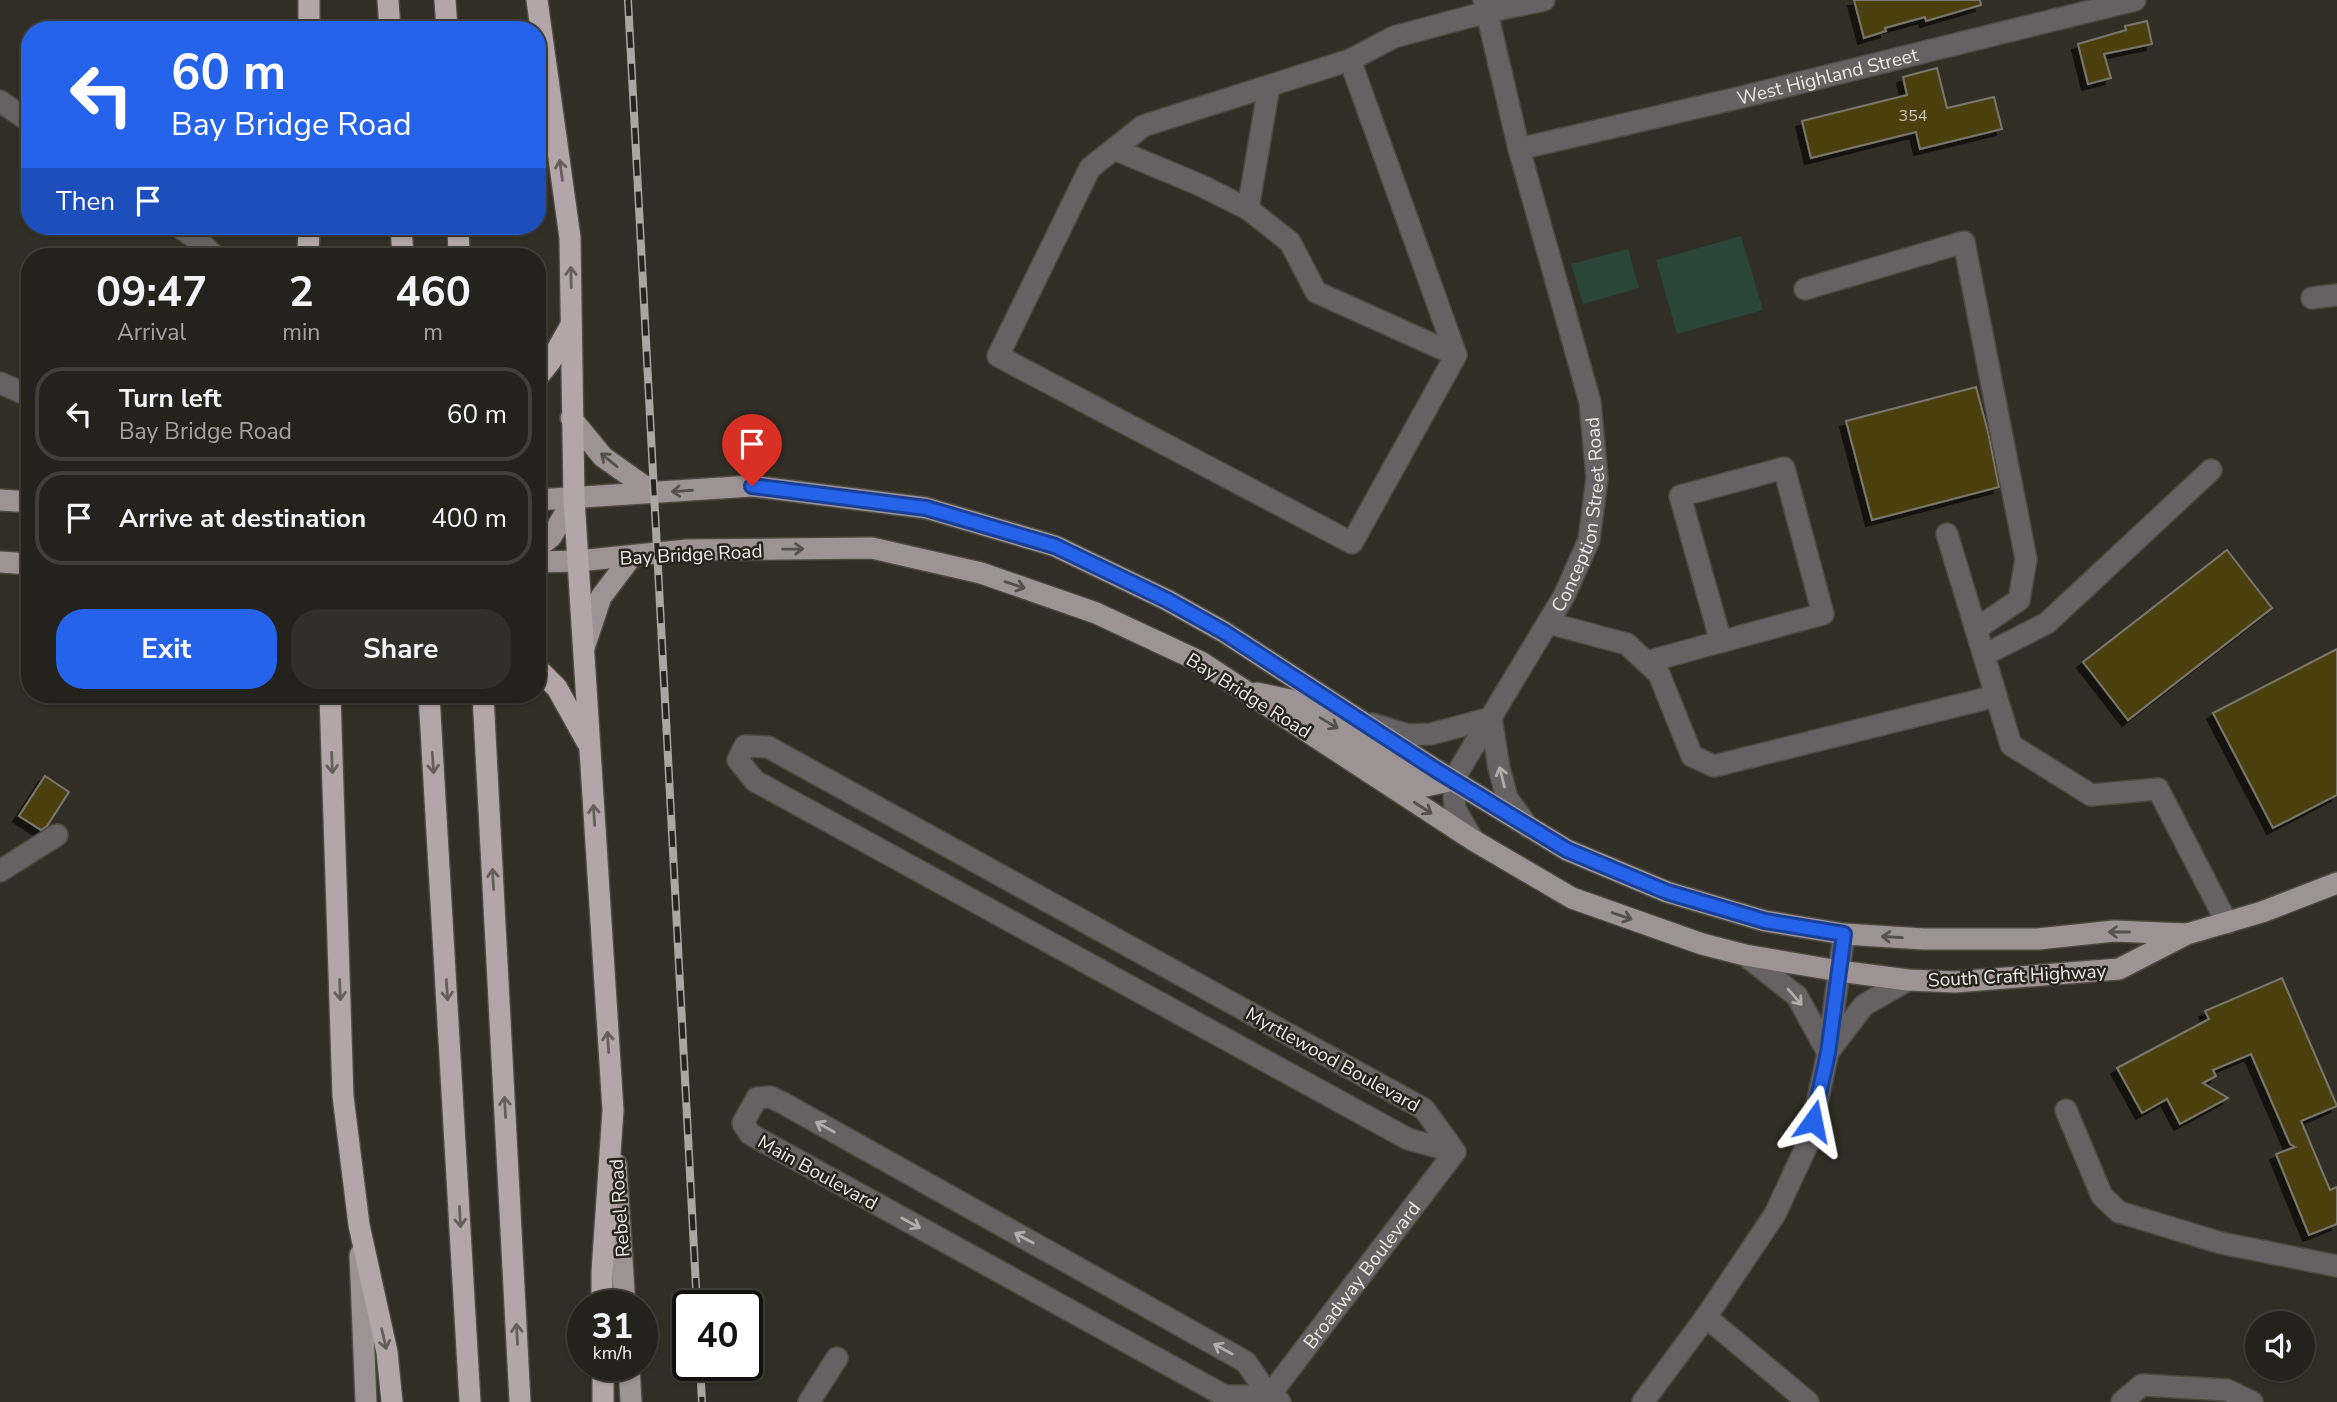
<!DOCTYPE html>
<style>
body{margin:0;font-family:"Nunito Sans",sans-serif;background:#302f29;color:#f1f3f6;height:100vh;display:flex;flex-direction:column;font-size:26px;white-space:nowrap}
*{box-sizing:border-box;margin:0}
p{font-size:23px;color:#a3a4a3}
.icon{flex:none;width:38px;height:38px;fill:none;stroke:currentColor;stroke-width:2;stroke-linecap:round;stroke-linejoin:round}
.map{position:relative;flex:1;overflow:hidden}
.side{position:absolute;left:21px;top:248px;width:525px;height:455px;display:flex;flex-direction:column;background:#24221c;border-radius:28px;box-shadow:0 2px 5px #0004,0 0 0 2px #413f3b}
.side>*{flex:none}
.guide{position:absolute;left:21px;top:21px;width:525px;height:214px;border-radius:28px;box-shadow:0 2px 5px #0004,0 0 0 2px #413f3b;background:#2563eb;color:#fff;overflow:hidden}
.tools{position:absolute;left:2245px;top:1311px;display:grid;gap:14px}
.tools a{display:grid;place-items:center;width:70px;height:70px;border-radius:50%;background:#24221c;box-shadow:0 2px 5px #0004,0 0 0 2px #413f3b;font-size:35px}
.speed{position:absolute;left:567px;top:1290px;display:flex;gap:14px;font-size:35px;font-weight:700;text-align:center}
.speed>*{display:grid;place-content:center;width:91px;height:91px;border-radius:50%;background:#24221c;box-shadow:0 2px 5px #0004,0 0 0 2px #413f3b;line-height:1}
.speed small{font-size:18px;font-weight:400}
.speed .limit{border:4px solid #111;border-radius:10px;background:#fff;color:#111}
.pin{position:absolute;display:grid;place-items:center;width:60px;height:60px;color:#fff;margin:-72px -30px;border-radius:50% 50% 50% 0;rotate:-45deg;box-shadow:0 0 7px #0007}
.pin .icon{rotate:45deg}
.me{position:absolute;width:77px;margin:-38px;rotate:12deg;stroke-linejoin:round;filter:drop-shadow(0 0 5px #0008)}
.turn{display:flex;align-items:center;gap:24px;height:147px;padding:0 35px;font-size:32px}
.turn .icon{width:91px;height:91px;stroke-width:2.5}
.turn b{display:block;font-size:49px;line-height:60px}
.then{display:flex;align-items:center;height:66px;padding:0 35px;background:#0003;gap:14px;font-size:26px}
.eta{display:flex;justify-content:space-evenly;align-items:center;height:119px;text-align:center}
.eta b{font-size:42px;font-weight:700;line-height:49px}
.action{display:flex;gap:14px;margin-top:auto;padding:14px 35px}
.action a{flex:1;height:80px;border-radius:28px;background:#2563eb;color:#fff;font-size:28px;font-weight:700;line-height:80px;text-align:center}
.action a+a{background:#302f29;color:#f1f3f6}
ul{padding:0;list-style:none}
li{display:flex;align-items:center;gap:21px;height:94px;margin:0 14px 10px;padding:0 21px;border:4px solid #413f3b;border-radius:28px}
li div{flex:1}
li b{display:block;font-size:26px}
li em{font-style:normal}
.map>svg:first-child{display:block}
.green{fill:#294639}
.building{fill:#4c4111;stroke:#79776d;stroke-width:2;filter:url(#shadow)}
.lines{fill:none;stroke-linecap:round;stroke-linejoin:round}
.minor-casing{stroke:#4b4940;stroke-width:24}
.major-casing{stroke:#4b4940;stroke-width:24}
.highway-casing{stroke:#4b4940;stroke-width:24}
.minor{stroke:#666162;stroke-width:21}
.major{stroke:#9d9395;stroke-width:21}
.highway{stroke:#b3a6a9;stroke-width:21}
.rail-casing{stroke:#a9a7a1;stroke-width:8}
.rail{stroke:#26241c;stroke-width:5;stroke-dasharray:16;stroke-linecap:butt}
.oneway{stroke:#655e5b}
.oneway2{stroke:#56504c}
.oneway3{stroke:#b1adab}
.route-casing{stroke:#184099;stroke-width:18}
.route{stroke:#2563eb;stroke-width:12}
.labels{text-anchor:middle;stroke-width:5;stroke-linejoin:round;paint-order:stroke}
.number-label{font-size:16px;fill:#c6c1b2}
.street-label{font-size:19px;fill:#eeece7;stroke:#26241c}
</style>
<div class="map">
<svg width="2337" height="1402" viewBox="0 0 2337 1402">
<defs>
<filter id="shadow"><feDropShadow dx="-6" dy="6" stdDeviation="0" flood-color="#0009"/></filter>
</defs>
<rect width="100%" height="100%" fill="#302e25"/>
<g class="green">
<path d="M 1741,236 L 1763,310 L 1677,334 L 1656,260 Z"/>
<path d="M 1628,249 L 1639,288 L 1583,304 L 1571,264 Z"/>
</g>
<g class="building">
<path d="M 1854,0 L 1980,0 L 1981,5 L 1926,21 L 1925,17 L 1885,28 L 1886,31 L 1864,38 Z"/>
<path d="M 2147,21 L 2152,44 L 2104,54 L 2111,78 L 2088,84 L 2078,44 L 2126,30 L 2125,26 Z"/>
<path d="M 1937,68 L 1947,108 L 1994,97 L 2002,129 L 1920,149 L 1916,132 L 1811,158 L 1802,121 L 1907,95 L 1903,77 Z"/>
<path d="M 1976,387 L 1988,432 L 1999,487 L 1872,520 L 1846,421 Z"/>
<path d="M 2227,550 L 2272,608 L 2128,720 L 2083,662 Z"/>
<path d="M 2337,649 L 2337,795 L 2273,828 L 2213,713 Z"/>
<path d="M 45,776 L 69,792 L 47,826 L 41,830 L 19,816 Z"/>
<path d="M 2282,978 L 2337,1106 L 2301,1121 L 2330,1190 L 2337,1187 L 2337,1224 L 2309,1235 L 2276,1154 L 2295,1147 L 2290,1144 L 2251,1054 L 2213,1070 L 2216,1076 L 2203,1083 L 2228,1098 L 2180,1124 L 2167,1099 L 2142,1113 L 2117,1068 L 2209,1019 L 2205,1011 Z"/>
</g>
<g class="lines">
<g class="minor-casing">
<g id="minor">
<path d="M 1350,60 L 1143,126 L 1090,168 L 998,356 L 1352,543 L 1456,355 L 1350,60 L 1394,37 L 1487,12 L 1544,0"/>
<path d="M 0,101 L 30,122"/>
<path d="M 1114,149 L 1200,185 L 1248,209 L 1290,242 L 1316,292 L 1456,355"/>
<path id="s1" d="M 1519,149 L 1742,97 L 2135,0"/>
<path d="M 1248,209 L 1269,86"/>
<path d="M 178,226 L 197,239 L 215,257"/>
<path d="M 1805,289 L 1964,242 L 2026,559 L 2019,600 L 1976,629"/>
<path d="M 2312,298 L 2337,295"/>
<path d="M 0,383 L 30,396"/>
<path d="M 1947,534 L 2011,745 L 2091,795 L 2158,789 L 2227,923"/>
<path d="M 1548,623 L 1627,644 L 1659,674 L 1692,756 L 1714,766 L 1996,696"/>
<path d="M 1984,655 L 2047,623 L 2211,470"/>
<path d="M 1646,662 L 1823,614 L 1784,468 L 1680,496 L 1721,642"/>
<path d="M 1372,724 L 1408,735 L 1431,734 L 1491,718 L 1499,768 L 1507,798 L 1528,827"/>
<path d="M 745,746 L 768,747 L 1424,1109 L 1455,1152 L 1408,1139 L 755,781 L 738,760 Z"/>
<path id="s2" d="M 1473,840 L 1455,809 L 1453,780 L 1564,596 L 1589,540 L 1597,478 L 1590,402 L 1519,149 L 1484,0"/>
<path d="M 0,871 L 57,835"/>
<path d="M 1745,955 L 1797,996 L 1828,1053"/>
<path d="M 1829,1051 L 1864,1005 L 1908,980"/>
<path d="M 2066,1110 L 2102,1196 L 2119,1212 L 2221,1243 L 2337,1266"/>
<path d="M 1706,1317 L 1808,1402"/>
<path d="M 1269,1396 L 1225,1396 L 750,1134 L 743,1123 L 757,1098 L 770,1097 L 781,1102 L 1246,1362 L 1269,1396 L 1280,1402"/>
<path d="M 809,1402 L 837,1358"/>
<path id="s3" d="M 1259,1402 L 1269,1396 L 1455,1152"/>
<path d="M 1643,1402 L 1706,1317 L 1775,1214 L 1808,1143 L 1828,1053 L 1844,934"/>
<path d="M 2122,1402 L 2142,1385 L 2227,1390 L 2252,1402"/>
</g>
</g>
<g class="major-casing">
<g id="major">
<path d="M 571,418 L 603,457 L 654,493"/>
<path d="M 0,500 L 30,502"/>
<path d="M 537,500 L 752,486 L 926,508 L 1055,546 L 1167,600 L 1224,632 L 1436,770 L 1567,850 L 1667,892 L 1765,921 L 1844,934 L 1924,939 L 2038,939 L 2114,931 L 2186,934"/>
<path d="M 537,548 L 551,537 L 574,499"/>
<path d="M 0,562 L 30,564"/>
<path d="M 537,562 L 578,561 L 687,550 L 872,548 L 981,573 L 1096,613 L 1201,662 L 1473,840 L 1572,898 L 1702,944 L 1745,955 L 1839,971 L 1908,980 L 1955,982 L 2119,969 L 2187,934 L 2262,912 L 2337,883"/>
<path d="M 584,648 L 601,597 L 632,556"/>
<path d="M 1257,693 L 1290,700 L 1368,747 L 1426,786 L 1453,780"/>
<path d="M 616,1164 L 625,1306"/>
<path d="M 360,1255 L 366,1402"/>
<path d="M 629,1365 L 631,1402"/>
</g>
</g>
<g class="highway-casing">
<g id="highway">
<path d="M 388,0 L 390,30"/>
<path d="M 445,0 L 447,30"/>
<path d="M 537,0 L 570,238 L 574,499 L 613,1110 L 602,1272 L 602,1306"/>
<path d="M 309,30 L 309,0"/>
<path d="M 401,226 L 403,257"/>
<path d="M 458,226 L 459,257"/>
<path d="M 308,257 L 309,226"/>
<path d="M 537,378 L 550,362 L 570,327"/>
<path d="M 537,668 L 557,688 L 587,742"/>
<path d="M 330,695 L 343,1096 L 359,1225 L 387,1352 L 392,1402"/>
<path d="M 429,695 L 470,1402"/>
<path d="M 483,695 L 520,1402"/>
<path d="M 603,1365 L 603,1402"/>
</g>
</g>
<use href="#minor" class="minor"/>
<use href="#major" class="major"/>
<use href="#highway" class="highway"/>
<g class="rail-casing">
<g id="rail">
<path d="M 628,0 L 697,1306"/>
<path d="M 700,1365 L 702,1402"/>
</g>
</g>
<use href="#rail" class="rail"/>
</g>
<defs><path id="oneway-shaft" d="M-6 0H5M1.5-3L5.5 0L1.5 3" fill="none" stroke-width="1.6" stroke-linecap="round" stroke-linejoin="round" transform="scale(1.75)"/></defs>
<g class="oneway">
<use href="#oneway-shaft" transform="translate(561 170) rotate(-98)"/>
<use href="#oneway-shaft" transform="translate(571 277) rotate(-91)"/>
<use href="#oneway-shaft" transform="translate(332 763) rotate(88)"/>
<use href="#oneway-shaft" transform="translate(433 763) rotate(86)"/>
<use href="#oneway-shaft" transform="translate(594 815) rotate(-94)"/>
<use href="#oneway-shaft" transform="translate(493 879) rotate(-93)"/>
<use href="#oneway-shaft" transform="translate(340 990) rotate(88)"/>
<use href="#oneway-shaft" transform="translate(447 990) rotate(86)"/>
<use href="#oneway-shaft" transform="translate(608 1042) rotate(-94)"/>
<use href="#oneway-shaft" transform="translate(505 1107) rotate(-93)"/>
<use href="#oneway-shaft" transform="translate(460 1217) rotate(87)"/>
<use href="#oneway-shaft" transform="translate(517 1334) rotate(-93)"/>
<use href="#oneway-shaft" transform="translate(384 1339) rotate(77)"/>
</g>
<g class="oneway2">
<use href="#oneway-shaft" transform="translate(609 460) rotate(-141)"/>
<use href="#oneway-shaft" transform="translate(682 491) rotate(176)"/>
<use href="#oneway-shaft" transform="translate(793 549) rotate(-1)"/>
<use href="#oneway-shaft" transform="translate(1015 585) rotate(19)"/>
<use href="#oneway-shaft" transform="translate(1329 723) rotate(31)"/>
<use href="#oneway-shaft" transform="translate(1423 808) rotate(33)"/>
<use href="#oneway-shaft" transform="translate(1622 916) rotate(19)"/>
<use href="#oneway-shaft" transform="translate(2119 932) rotate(-180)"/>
<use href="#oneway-shaft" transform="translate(1892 937) rotate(-176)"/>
</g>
<g class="oneway3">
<use href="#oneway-shaft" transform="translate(1502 777) rotate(-104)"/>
<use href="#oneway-shaft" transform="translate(1795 997) rotate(49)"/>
<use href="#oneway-shaft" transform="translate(825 1127) rotate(-151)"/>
<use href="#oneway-shaft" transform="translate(911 1223) rotate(29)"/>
<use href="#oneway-shaft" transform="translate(1024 1238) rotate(-151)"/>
<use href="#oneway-shaft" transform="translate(1223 1349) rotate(-151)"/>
</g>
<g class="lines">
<g class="route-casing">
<path id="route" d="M 752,486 L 926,508 L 1055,546 L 1167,600 L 1224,632 L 1436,770 L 1567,850 L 1667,892 L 1765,921 L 1844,934 L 1828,1053 L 1813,1121"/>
</g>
<use href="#route" class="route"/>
</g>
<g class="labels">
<g class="number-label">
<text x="1913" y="121">354</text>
</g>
<g class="street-label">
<text dy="7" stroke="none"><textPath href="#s1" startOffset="317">West Highland Street</textPath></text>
<text dy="7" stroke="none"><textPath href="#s2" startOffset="364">Conception Street Road</textPath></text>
<text transform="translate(691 554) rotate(-3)" y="7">Bay Bridge Road</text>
<text transform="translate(1249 695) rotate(32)" y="7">Bay Bridge Road</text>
<text transform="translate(2017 975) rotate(-3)" y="7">South Craft Highway</text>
<text transform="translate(1333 1059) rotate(29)" y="7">Myrtlewood Boulevard</text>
<text transform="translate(818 1172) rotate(29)" y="7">Main Boulevard</text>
<text transform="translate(619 1208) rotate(-94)" y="7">Rebel Road</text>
<text dy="7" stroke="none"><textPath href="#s3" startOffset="164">Broadway Boulevard</textPath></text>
</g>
</g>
</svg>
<div class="tools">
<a><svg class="icon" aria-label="sound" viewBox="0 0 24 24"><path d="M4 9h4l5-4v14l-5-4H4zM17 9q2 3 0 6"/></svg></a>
</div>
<div class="speed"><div>31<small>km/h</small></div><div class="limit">40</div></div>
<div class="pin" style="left:752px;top:486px;background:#d93025"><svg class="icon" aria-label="arrive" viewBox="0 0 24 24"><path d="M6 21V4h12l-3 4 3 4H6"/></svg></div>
<svg class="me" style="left:1813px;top:1121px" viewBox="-20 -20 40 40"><path d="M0-17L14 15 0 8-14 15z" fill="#2563eb" stroke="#fff" stroke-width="4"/></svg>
<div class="guide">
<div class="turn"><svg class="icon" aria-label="left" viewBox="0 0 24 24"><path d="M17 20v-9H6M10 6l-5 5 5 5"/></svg><div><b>60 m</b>Bay Bridge Road</div></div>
<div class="then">Then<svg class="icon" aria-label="arrive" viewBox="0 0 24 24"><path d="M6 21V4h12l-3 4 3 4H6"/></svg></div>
</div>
<section class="side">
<div class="eta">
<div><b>09:47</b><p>Arrival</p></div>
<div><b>2</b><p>min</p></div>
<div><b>460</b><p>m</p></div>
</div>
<ul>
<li><svg class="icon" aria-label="left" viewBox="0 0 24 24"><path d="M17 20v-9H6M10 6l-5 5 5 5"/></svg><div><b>Turn left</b><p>Bay Bridge Road</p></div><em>60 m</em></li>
<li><svg class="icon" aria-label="arrive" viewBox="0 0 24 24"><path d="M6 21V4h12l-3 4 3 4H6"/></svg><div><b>Arrive at destination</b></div><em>400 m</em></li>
</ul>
<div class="action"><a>Exit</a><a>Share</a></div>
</section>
</div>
